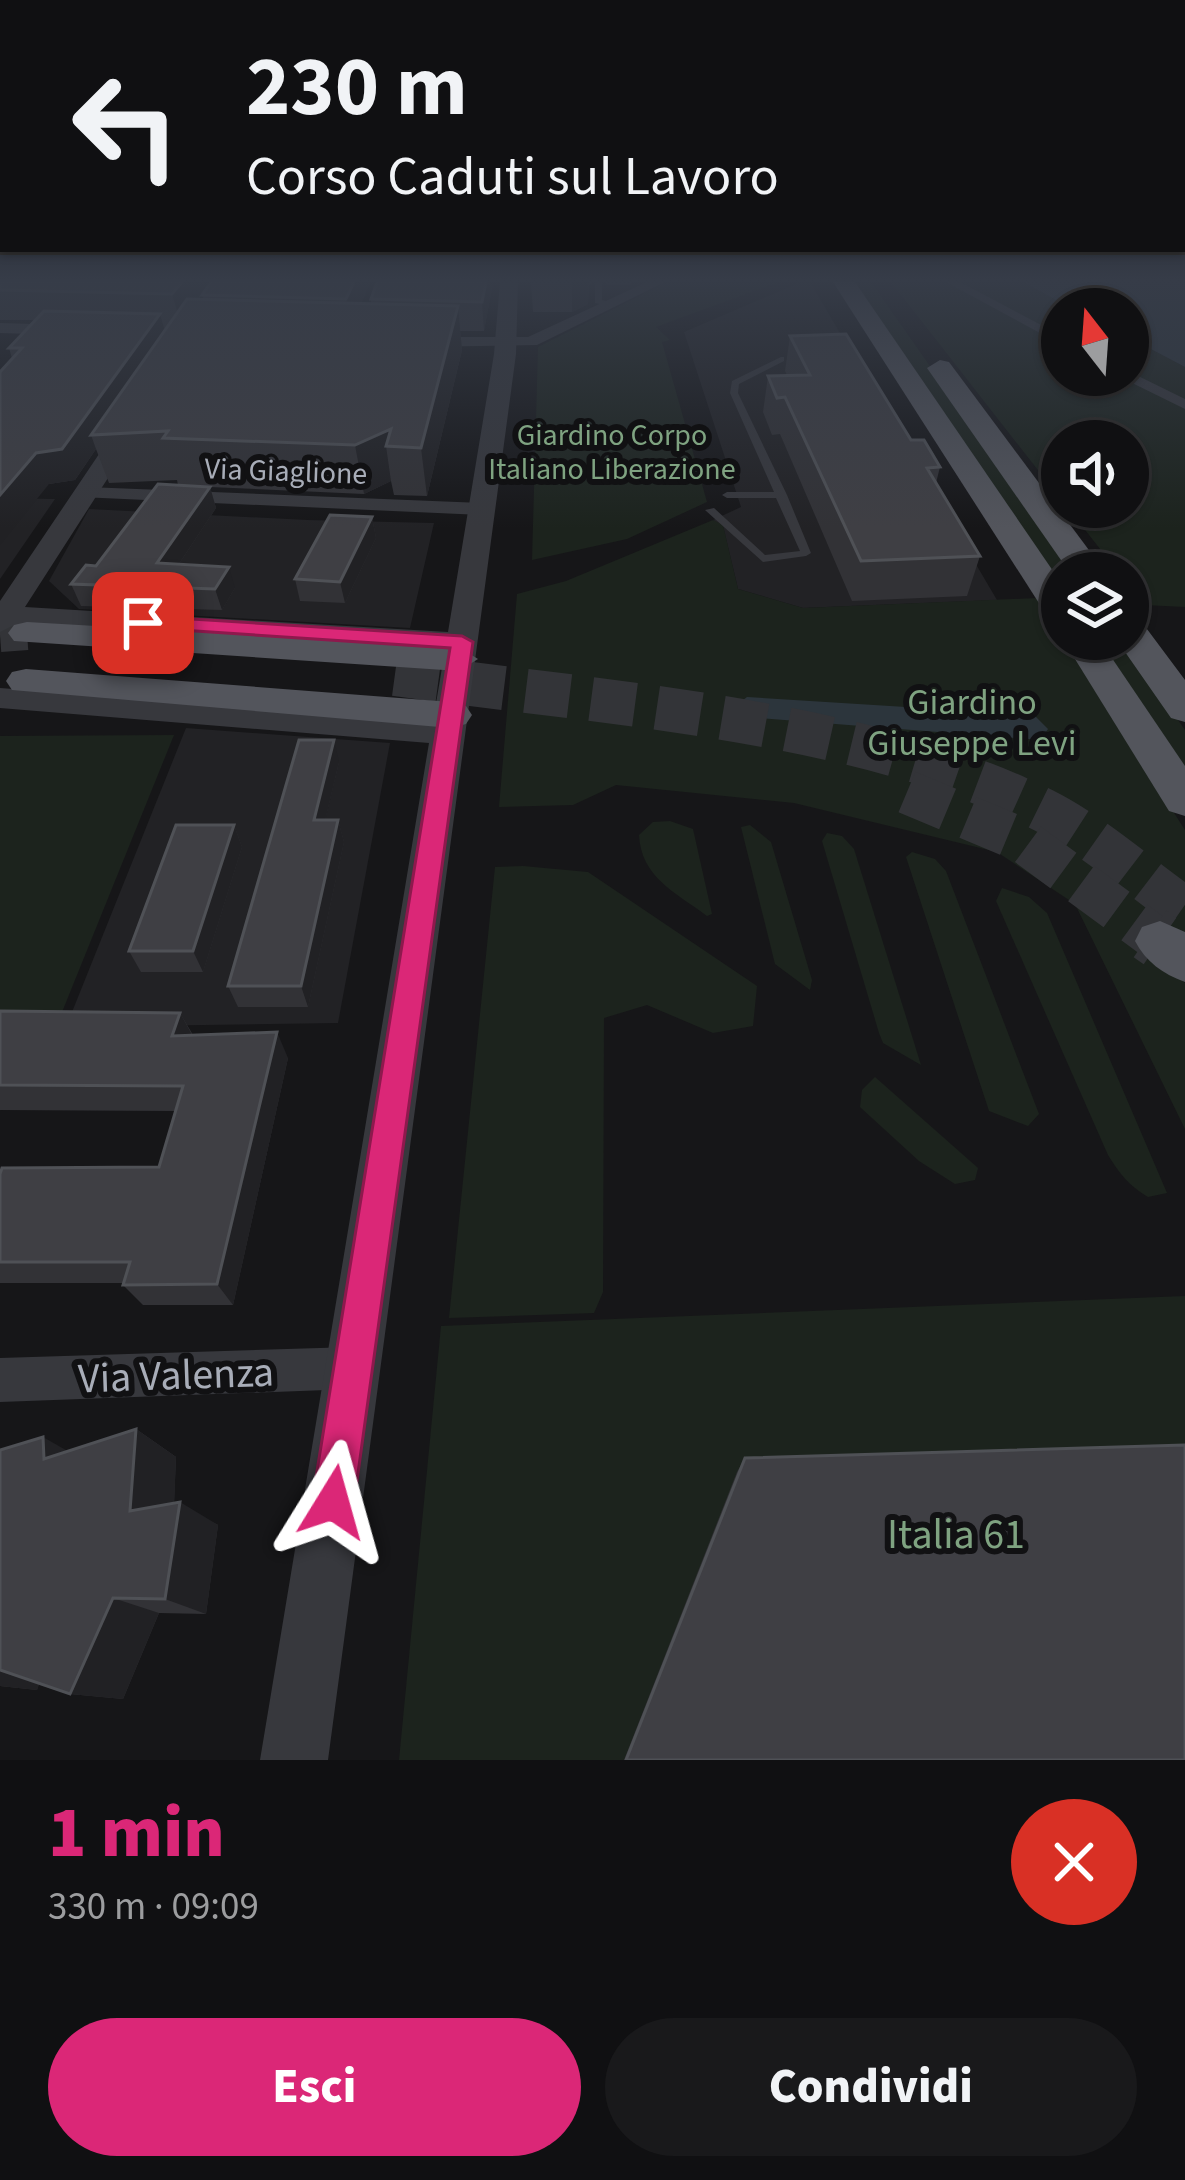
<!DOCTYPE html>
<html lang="it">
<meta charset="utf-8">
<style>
body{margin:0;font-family:"Source Sans 3",sans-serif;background:#19191b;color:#f1f3f6;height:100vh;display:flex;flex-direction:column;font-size:45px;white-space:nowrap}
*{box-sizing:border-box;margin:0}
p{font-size:39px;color:#9c9d9f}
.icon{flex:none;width:66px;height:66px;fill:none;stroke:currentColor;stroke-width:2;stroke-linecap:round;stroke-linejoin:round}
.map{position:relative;height:1760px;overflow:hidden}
.panel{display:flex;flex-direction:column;background:#101012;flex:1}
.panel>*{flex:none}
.top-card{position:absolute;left:0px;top:0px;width:1185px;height:252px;box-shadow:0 3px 9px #0004,0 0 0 3px #303032;background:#101012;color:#f1f3f6;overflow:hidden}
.needle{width:78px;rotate:343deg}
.fabs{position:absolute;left:1041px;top:288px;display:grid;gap:24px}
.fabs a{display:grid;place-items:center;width:108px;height:108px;border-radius:50%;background:#101012;box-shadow:0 3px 9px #0004,0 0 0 3px #303032;font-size:60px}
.pin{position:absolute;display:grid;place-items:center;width:102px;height:102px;color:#fff;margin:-51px;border-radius:24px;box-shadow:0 6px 18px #0006}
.me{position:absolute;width:132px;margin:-66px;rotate:8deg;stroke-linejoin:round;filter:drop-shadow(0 0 9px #0008)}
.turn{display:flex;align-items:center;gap:42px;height:252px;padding:0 48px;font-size:54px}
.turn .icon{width:156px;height:156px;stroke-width:2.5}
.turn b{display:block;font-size:84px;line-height:102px}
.round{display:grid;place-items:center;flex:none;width:126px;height:126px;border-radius:63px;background:#19191b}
.head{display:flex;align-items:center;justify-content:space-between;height:204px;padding:0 48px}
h1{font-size:72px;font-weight:800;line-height:90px;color:#db2777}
.cta{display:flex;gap:24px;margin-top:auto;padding:24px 48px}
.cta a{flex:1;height:138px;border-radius:72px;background:#db2777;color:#fff;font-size:48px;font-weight:800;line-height:138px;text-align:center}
.cta a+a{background:#19191b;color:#f1f3f6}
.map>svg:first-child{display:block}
.built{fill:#222225}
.green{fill:#1c231d}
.water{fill:#2c353c}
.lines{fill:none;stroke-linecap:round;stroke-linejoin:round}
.primary-tunnel-far2{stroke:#333438;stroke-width:34;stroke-dasharray:34 16;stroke-linecap:butt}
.primary-tunnel-far1{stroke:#333438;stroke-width:44;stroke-dasharray:44 22;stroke-linecap:butt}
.primary-tunnel{stroke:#333438;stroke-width:57;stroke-dasharray:57 28;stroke-linecap:butt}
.service{fill:#37383d;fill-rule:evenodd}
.pedestrian{fill:#37383d;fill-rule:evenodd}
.minor{fill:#37383d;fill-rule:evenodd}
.tertiary{fill:#37383d;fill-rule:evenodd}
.primary{fill:#53555c;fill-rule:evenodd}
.wall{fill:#323236}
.shaded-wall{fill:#212124}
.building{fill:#3f3f44;stroke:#4f5156;stroke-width:3}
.route{fill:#db2777;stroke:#8e194d;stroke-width:3}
.labels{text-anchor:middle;stroke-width:12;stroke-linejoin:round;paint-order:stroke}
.far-park-label{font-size:30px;fill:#7fa381;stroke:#111113}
.far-street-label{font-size:30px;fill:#a8adb8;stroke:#111113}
.park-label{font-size:36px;fill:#7fa381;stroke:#111113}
.near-street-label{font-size:42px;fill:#a8adb8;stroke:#111113}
.near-park-label{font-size:42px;fill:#7fa381;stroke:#111113}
</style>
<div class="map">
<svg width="1185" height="1760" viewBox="0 0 1185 1760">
<rect width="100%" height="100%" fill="#161618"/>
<g class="built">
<path d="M 801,282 L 810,282 L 997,600 L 803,608 L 738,589 L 723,526 L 713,520 L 741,507 L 684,332 Z"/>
<path d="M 0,498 L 55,499 L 0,579 Z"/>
<path d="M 89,509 L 308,520 L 434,523 L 410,628 L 79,609 L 49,581 Z"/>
<path d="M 186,728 L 390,743 L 338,1023 L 66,1027 Z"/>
</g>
<g class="green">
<path d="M 667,282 L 778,282 L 656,327 L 670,340 L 662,342 L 707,502 L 627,539 L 532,560 L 538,347 Z"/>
<path d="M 852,282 L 871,282 L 1075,573 L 1062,573 L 1062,595 Z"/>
<path d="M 891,282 L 1024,282 L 1072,309 L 1062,309 L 1062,375 L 1128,375 L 1128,337 L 1185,367 L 1185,607 L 1144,605 L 1128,585 L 1128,573 L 1119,573 L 1067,507 L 1128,507 L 1128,441 L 1062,441 L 1062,501 Z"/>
<path d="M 713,520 L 723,525 L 738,589 L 803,608 L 1037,598 L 1185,830 L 1185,946 L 1157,954 L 1185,983 L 1185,1129 L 1075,904 L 997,852 L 794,803 L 616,785 L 573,805 L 499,807 L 517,594 L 566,581 Z"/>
<path d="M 1092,639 L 1121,639 L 1185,730 L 1185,779 Z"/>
<path d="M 174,735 L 56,1027 L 0,1028 L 0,736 Z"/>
<path d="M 670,821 L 693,829 L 712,914 L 707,916 C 675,892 641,877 639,835 L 653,822 Z"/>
<path d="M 750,825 L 771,842 L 812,980 L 810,990 L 775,964 L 741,827 Z"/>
<path d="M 827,833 L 842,836 L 854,849 L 921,1065 L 883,1043 L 879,1033 L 822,841 Z"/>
<path d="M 912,852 L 935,859 L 946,871 L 1039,1114 L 1028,1126 L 989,1111 L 906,857 Z"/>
<path d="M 523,866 L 588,872 L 757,986 L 753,1026 L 713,1033 L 647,1005 L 604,1018 L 603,1292 L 594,1313 L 449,1318 L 495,867 Z"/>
<path d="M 1002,888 L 1029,897 L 1047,913 L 1167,1193 L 1148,1197 C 1128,1185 1120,1174 1108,1155 L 996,901 Z"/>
<path d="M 875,1077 L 978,1168 L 975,1180 L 955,1184 L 919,1161 L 860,1107 L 862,1090 Z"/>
<path d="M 1185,1296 L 1185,1760 L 399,1760 L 441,1326 Z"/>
</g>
<g class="water">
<path d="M 1024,282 L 1185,282 L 1185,367 L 1128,337 L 1128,309 L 1072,309 Z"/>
<path d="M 747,697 L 1034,715 L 1048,729 L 1041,740 L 747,717 L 737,705 Z"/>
</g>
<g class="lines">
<path class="primary-tunnel-far2" d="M 0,635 L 27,633"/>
<g class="primary-tunnel-far1">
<path d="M 395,674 C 599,703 858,718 1043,810 C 1093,835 1139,877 1185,909"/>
<path d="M 907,792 L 1022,840 L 1154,937"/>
</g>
<path class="primary-tunnel" d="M 1150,934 L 1160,941"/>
<g class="service">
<path d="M 595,282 L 602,282 L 602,300 L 613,303 L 613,307 L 595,303 Z"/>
<path d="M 781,357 L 784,357 L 784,361 L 739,384 L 738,393 L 787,495 L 811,553 L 806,556 L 763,562 L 705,510 L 714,508 L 765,555 L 800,551 L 776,498 L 727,498 L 722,495 L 727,492 L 774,492 L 730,393 L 732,381 Z"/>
</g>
<g class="pedestrian">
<path d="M 946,282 L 960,282 L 1062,336 L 1062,345 Z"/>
<path d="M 1128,371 L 1185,399 L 1185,409 L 1122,378 L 1120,375 L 1128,375 Z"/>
</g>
<g class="minor">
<path d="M 647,282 L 665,282 L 537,345 L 420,347 L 412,342 L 420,337 L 528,337 Z"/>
<path d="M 0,323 L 66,325 L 74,330 L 66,335 L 0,333 Z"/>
<path d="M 87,487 L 482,503 L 492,509 L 482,515 L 80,497 L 80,489 Z"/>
<path d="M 353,1347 L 368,1353 L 374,1368 L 368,1383 L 353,1389 L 0,1402 L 0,1358 Z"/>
</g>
<path class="tertiary" d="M 500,282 L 518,282 L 516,354 L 328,1760 L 260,1760 L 429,743 L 0,708 L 0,688 L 433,721 L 445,650 L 14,625 L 0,632 L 0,601 L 124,417 L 132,415 L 144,422 L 25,607 L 448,632 L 494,354 Z"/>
<g class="primary">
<path d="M 833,282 L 855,282 L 1062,584 L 1062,622 L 1044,611 Z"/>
<path d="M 940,360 L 949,362 L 1106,573 L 1070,573 L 927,368 Z"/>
<path d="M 1128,618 L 1141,621 L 1185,680 L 1185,722 L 1171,718 L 1116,639 L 1128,639 Z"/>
<path d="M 27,622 L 459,647 L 478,659 L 459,671 L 14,641 L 8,633 L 14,625 Z"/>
<path d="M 1062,638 L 1099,639 L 1185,766 L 1185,816 L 1169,811 Z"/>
<path d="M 26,669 L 451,702 L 466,706 L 472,715 L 466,724 L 451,728 L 12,690 L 6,681 L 12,672 Z"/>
<path d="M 1160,921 L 1185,932 L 1185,982 C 1163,974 1146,962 1135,941 L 1142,927 Z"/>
</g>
</g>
<g class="wall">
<path d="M 0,282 L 211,282 L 198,300 L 204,300 L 202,295 L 370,282 L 361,304 L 371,304 L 371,299 L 493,282 L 484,331 L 460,331 L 462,350 L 427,496 L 394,495 L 391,481 L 364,494 L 210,487 L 216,508 L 179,564 L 235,588 L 222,610 L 81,606 L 71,584 L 96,566 L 178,485 L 177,480 L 109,483 L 96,449 L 75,480 L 49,484 L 9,348 L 36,320 L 0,320 Z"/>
<path d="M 531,282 L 594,282 L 589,285 L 588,304 L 572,312 L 533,312 Z"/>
<path d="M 605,282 L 631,282 L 631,285 L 607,285 Z"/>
<path d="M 790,336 L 940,467 L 936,483 L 980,556 L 967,596 L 852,601 L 780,434 L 772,435 L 763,412 L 768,376 L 787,375 L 785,371 Z"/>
<path d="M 372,517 L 376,538 L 345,603 L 300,601 L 295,579 Z"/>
<path d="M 339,762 L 325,820 L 338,820 L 344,842 L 308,1007 L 238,1007 L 228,986 Z"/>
<path d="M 234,825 L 242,847 L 203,972 L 141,972 L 129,951 Z"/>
<path d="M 0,1011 L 180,1013 L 193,1035 L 288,1058 L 233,1305 L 143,1305 L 123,1285 L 123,1283 L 0,1283 L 0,1174 L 159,1167 L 176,1111 L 0,1110 Z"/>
<path d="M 136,1429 L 176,1457 L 174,1503 L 218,1525 L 206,1614 L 159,1613 L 123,1699 L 70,1694 L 39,1683 L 37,1690 L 0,1686 L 0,1450 L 68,1451 Z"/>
<path d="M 745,1458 L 1185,1760 L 624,1760 L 737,1472 Z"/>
</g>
<g class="shaded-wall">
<path d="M 182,282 L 211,282 L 181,324 L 172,294 Z"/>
<path d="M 354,282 L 370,282 L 351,328 L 346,299 Z"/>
<path d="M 486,282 L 493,282 L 484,331 L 482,302 Z"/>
<path d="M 572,282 L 588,282 L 588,304 L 572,312 Z"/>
<path d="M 458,306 L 462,350 L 427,496 L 421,448 Z"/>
<path d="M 160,314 L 168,342 L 91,435 L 96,449 L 75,480 L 49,484 L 0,545 L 0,495 Z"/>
<path d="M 391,429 L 386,446 L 391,481 L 364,494 L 355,445 Z"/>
<path d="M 210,487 L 216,508 L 165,585 L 157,563 Z"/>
<path d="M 372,517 L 376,538 L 345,603 L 340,582 Z"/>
<path d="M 229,567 L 235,588 L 222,610 L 215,589 Z"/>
<path d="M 334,740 L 339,762 L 320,842 L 314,820 Z"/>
<path d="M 338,820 L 344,842 L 308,1007 L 301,986 Z"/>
<path d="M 234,825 L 242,847 L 203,972 L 193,951 Z"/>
<path d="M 180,1013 L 195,1040 L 172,1036 Z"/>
<path d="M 277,1032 L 288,1058 L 233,1305 L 217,1284 Z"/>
<path d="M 136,1429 L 176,1457 L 173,1533 L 130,1511 Z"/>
<path d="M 43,1437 L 92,1465 L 44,1459 Z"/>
<path d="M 180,1502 L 218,1525 L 206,1614 L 165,1599 Z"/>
<path d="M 113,1598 L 159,1613 L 123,1699 L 70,1694 Z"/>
<path d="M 0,1667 L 44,1673 L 37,1690 L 0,1686 Z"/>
</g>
<g class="building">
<path d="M 0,282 L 182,282 L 172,294 L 0,290 Z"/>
<path d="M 211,282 L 354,282 L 346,299 L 202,295 Z"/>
<path d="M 377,282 L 486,282 L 482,302 L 371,299 Z"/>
<path d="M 187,299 L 458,306 L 421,448 L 386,446 L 391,429 L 355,445 L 163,438 L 168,431 L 91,435 Z"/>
<path d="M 44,311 L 160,314 L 62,449 L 36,453 L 0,495 L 0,372 L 22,348 L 9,348 Z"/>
<path d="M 846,334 L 911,440 L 924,440 L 940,467 L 927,468 L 980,556 L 861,561 L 785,397 L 777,398 L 768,376 L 810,375 L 790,336 Z"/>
<path d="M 158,484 L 210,487 L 157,563 L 229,567 L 215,589 L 71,584 L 86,565 L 96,566 Z"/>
<path d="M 330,515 L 372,517 L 340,582 L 295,579 Z"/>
<path d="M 299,740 L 334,740 L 314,820 L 338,820 L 301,986 L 228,986 Z"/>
<path d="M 176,825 L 234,825 L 193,951 L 129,951 Z"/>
<path d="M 0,1011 L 180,1013 L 172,1036 L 277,1032 L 217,1284 L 123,1285 L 130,1262 L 0,1262 L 0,1174 L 2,1168 L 159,1167 L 183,1086 L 0,1085 Z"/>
<path d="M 136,1429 L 130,1511 L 180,1502 L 165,1599 L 113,1598 L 70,1694 L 0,1670 L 0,1450 L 43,1437 L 44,1459 Z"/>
<path d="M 1185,1445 L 1185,1760 L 626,1760 L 745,1458 Z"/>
</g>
<linearGradient id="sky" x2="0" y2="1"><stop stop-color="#0c0c0d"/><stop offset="0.53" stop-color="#363c48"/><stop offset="1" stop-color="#363c48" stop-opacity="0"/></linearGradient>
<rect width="1185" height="528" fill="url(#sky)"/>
<path class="route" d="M 143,616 L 462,636 L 473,642 L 354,1502 L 348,1516 L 333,1523 L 318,1516 L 312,1502 L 450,648 L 136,627 L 136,618 Z"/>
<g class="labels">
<g class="far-park-label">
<text x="612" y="445">Giardino Corpo<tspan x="612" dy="34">Italiano Liberazione</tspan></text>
</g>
<g class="far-street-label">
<text transform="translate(286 471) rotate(2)" y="10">Via Giaglione</text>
</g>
<g class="park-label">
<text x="972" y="714">Giardino<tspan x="972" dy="41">Giuseppe Levi</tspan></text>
</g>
<g class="near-street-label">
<text transform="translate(176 1374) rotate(-2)" y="15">Via Valenza</text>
</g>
<g class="near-park-label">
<text x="956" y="1548">Italia 61</text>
</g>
</g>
</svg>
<div class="fabs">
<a><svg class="needle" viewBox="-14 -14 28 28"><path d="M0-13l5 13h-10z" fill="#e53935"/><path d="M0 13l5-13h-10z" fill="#9c9d9f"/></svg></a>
<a><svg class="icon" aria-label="sound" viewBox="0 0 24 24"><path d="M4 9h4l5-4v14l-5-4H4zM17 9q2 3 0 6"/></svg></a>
<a><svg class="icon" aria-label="layers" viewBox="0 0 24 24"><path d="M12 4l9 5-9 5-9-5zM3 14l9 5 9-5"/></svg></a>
</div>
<div class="pin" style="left:143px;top:623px;background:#d93025"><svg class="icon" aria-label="arrive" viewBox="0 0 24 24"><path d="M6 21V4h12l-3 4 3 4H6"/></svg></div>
<svg class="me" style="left:333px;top:1502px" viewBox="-20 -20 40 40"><path d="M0-17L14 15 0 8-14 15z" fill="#db2777" stroke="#fff" stroke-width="4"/></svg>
<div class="top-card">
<div class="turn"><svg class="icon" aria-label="left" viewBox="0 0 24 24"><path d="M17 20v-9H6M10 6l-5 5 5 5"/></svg><div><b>230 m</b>Corso Caduti sul Lavoro</div></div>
</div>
</div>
<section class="panel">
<div class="head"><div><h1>1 min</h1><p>330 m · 09:09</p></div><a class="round" style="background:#d93025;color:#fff"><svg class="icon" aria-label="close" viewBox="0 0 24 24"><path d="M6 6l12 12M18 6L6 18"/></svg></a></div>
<div class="cta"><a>Esci</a><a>Condividi</a></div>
</section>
